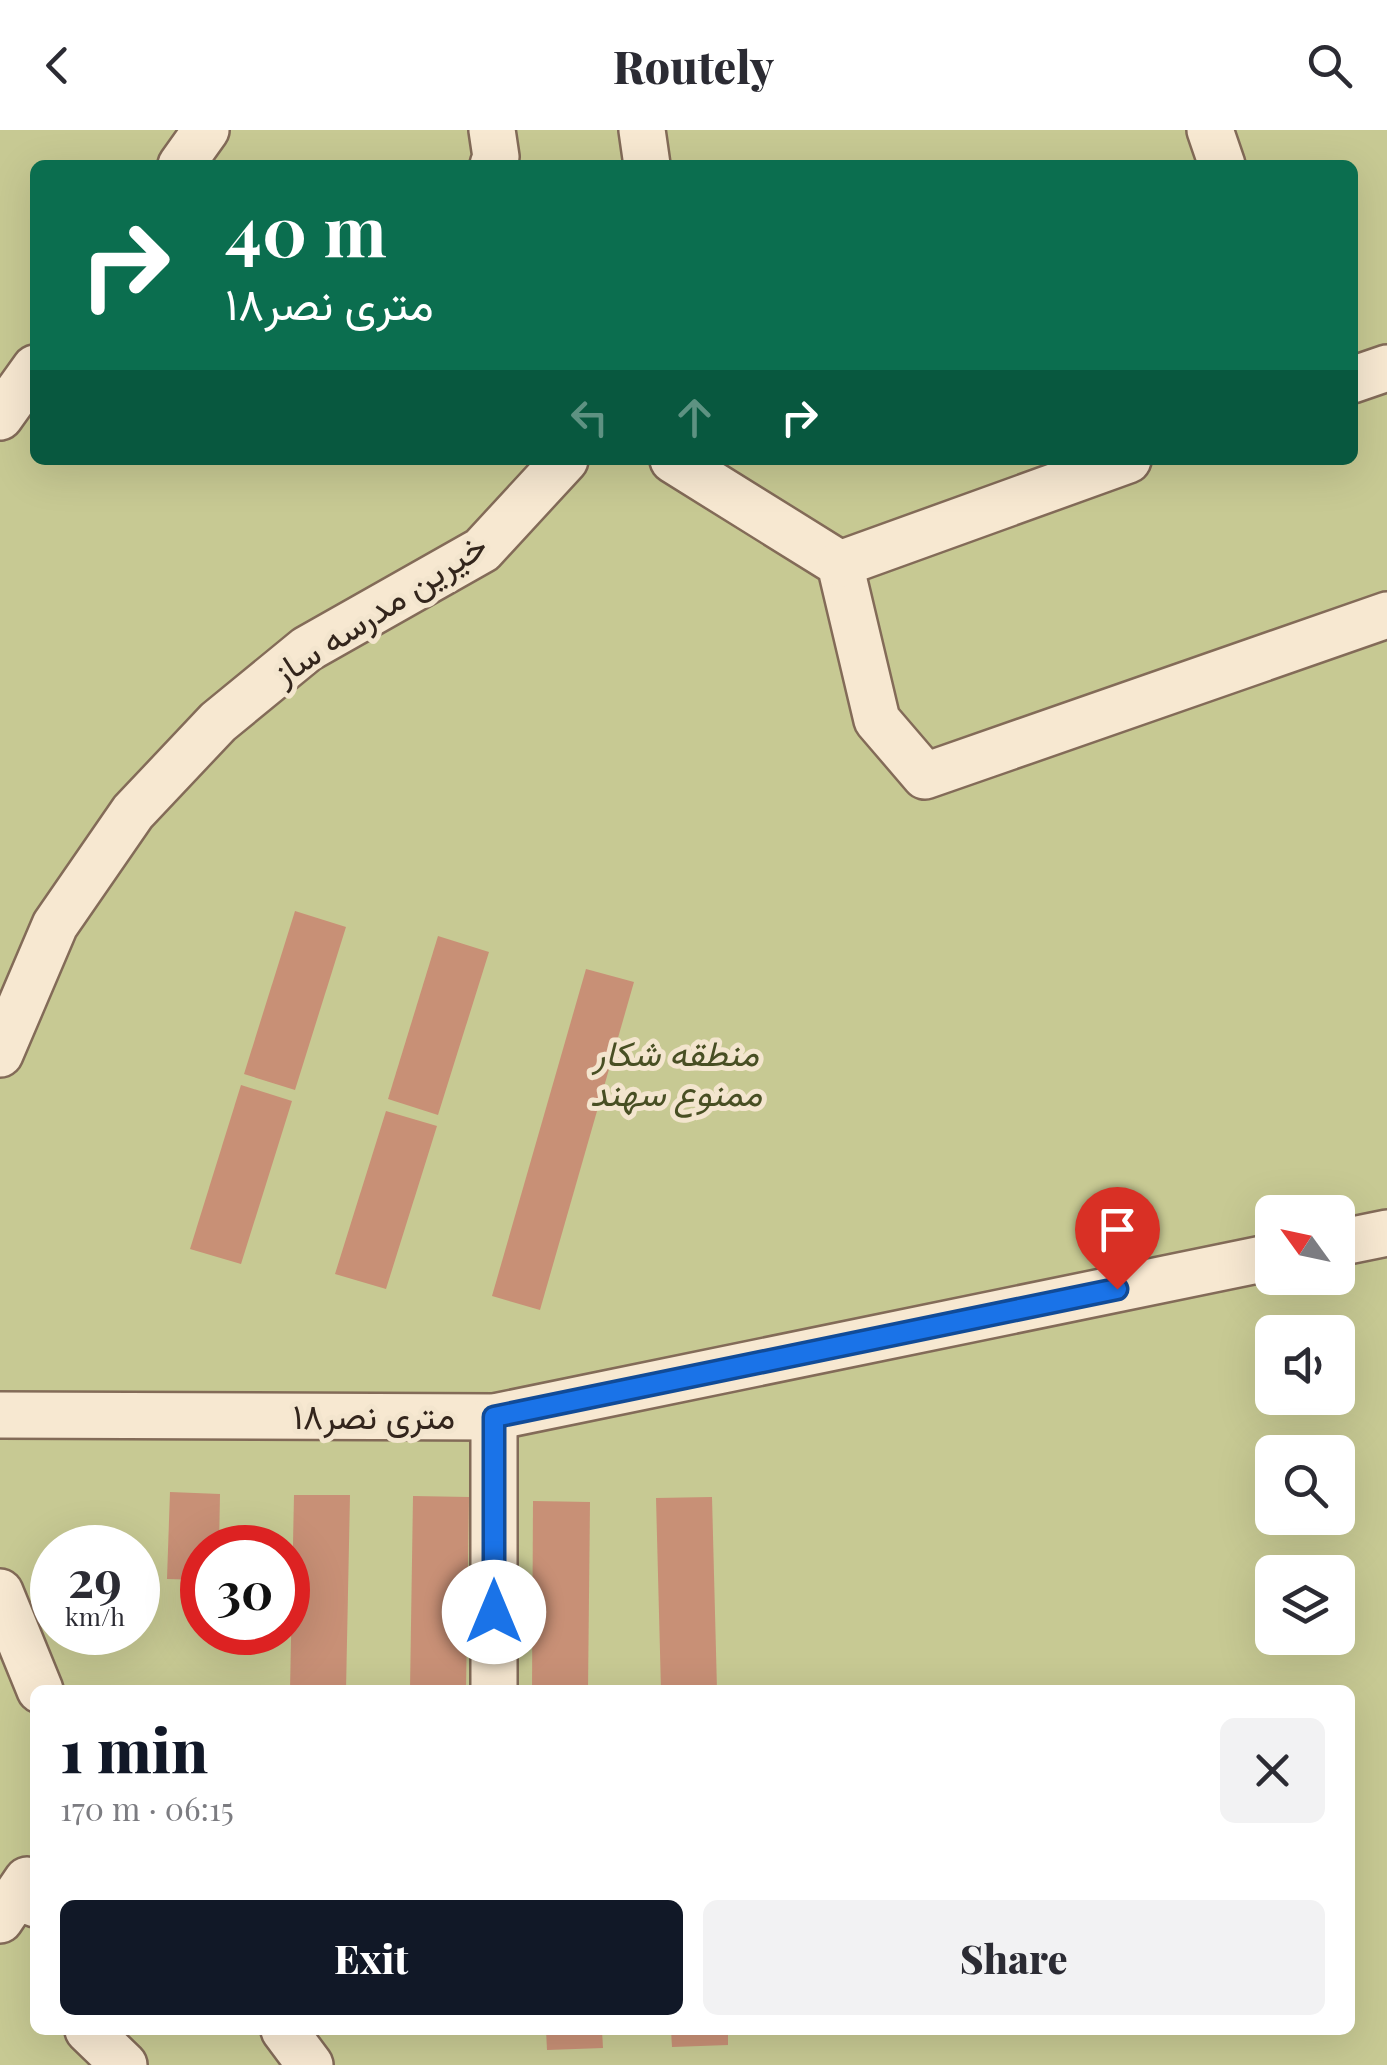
<!DOCTYPE html>
<meta charset="utf-8">
<style>
body{margin:0;font-family:"Playfair Display",Vazirmatn,serif;background:#f2f2f3;color:#2b2b33;height:100vh;display:flex;flex-direction:column;font-size:38px;white-space:nowrap}
*{box-sizing:border-box;margin:0}
p{font-size:32px;color:#7c7c81}
.icon{flex:none;width:55px;height:55px;fill:none;stroke:currentColor;stroke-width:2;stroke-linecap:round;stroke-linejoin:round}
.map{position:relative;flex:1;overflow:hidden}
.details{position:absolute;left:30px;top:1555px;width:1325px;height:350px;display:flex;flex-direction:column;background:#fff;border-radius:15px;box-shadow:0 10px 40px #0002}
.details>*{flex:none}
.guide{position:absolute;left:30px;top:30px;width:1328px;height:305px;border-radius:15px;box-shadow:0 10px 40px #0002;background:#0b6e4f;color:#fff;overflow:hidden}
.needle{width:65px;rotate:303deg}
.controls{position:absolute;left:1255px;top:1065px;display:grid;gap:20px}
.controls a{display:grid;place-items:center;width:100px;height:100px;border-radius:15px;background:#fff;box-shadow:0 10px 40px #0002;font-size:50px}
.speed{position:absolute;left:30px;top:1395px;display:flex;gap:20px;font-size:50px;font-weight:700;text-align:center}
.speed>*{display:grid;place-content:center;width:130px;height:130px;border-radius:50%;background:#fff;box-shadow:0 10px 40px #0002;line-height:1}
.speed small{font-size:25px;font-weight:400}
.speed .limit{border:15px solid #d22;background:#fff;color:#111}
.pin{position:absolute;display:grid;place-items:center;width:85px;height:85px;color:#fff;margin:-102px -42px;border-radius:50% 50% 50% 0;rotate:-45deg;box-shadow:0 0 10px #0007}
.pin .icon{rotate:45deg}
.me{position:absolute;width:110px;margin:-55px;rotate:0deg;stroke-linejoin:round;filter:drop-shadow(0 0 8px #0008)}
.turn{display:flex;align-items:center;gap:35px;height:210px;padding:0 30px;font-size:45px}
.turn .icon{width:130px;height:130px;stroke-width:2.5}
.turn b{display:block;font-size:70px;line-height:85px}
.lanes{display:flex;align-items:center;height:95px;padding:0 30px;background:#0003;justify-content:center;gap:50px;direction:ltr}
.lanes .off{opacity:.35}
.round{display:grid;place-items:center;flex:none;width:105px;height:105px;border-radius:15px;background:#f2f2f3}
.headline{display:flex;align-items:center;justify-content:space-between;height:170px;padding:0 30px}
h1{font-size:60px;font-weight:800;line-height:75px;color:#111827}
.button{display:flex;gap:20px;margin-top:auto;padding:20px 30px}
.button a{flex:1;height:115px;border-radius:15px;background:#111827;color:#fff;font-size:40px;font-weight:800;line-height:115px;text-align:center}
.button a+a{background:#f2f2f3;color:#2b2b33}
header{display:flex;justify-content:space-between;align-items:center;height:130px;padding:0 30px;background:#fff;font-size:45px;font-weight:800}
.map>svg:first-child{display:block}
.green{fill:#c7c993;fill-rule:evenodd}
.building{fill:#c89076}
.lines{fill:none;stroke-linecap:round;stroke-linejoin:round}
.minor-casing{stroke:#836b58;stroke-width:50}
.minor{stroke:#f7e8d1;stroke-width:45}
.route-casing{stroke:#114b97;stroke-width:25}
.route{stroke:#1a73e8;stroke-width:18}
.labels{text-anchor:middle;stroke-width:10;stroke-linejoin:round;paint-order:stroke}
.street-label{font-size:35px;fill:#33251c;stroke:#f3e5ce}
.park-label{font-size:35px;font-style:italic;fill:#484f23;stroke:#f3e5ce}
</style>
<header><svg class="icon" aria-label="back" viewBox="0 0 24 24"><path d="M15 5l-7 7 7 7"/></svg>Routely<svg class="icon" aria-label="search" viewBox="0 0 24 24"><circle cx="10" cy="10" r="6"/><path d="M15 15l6 6"/></svg></header>
<div class="map">
<svg width="1387" height="1935" viewBox="0 0 1387 1935">
<rect width="100%" height="100%" fill="#ebdabe"/>
<path class="green" d="M 0,0 L 1387,0 L 1387,1935 L 0,1935 ZM 35,35 L 1352,35 L 1352,330 L 35,330 ZM 1272,1082 L 1338,1082 L 1338,1148 L 1272,1148 ZM 1272,1202 L 1338,1202 L 1338,1268 L 1272,1268 ZM 1272,1322 L 1338,1322 L 1338,1388 L 1272,1388 ZM 52,1418 L 138,1418 L 138,1502 L 52,1502 ZM 202,1418 L 288,1418 L 288,1502 L 202,1502 ZM 1272,1442 L 1338,1442 L 1338,1508 L 1272,1508 ZM 35,1560 L 1350,1560 L 1350,1900 L 35,1900 Z"/>
<g class="building">
<path d="M 295,781 L 346,797 L 295,960 L 244,944 Z"/>
<path d="M 438,806 L 489,822 L 438,985 L 388,969 Z"/>
<path d="M 586,839 L 634,852 L 540,1180 L 492,1166 Z"/>
<path d="M 241,955 L 292,971 L 241,1134 L 190,1119 Z"/>
<path d="M 386,981 L 437,996 L 386,1159 L 335,1144 Z"/>
<path d="M 170,1362 L 220,1364 L 219,1418 L 202,1418 L 202,1450 L 167,1449 Z"/>
<path d="M 294,1365 L 350,1365 L 346,1560 L 290,1560 Z"/>
<path d="M 413,1366 L 469,1367 L 466,1560 L 410,1560 Z"/>
<path d="M 712,1367 L 717,1560 L 661,1560 L 656,1368 Z"/>
<path d="M 533,1371 L 590,1372 L 588,1560 L 532,1560 Z"/>
<path d="M 546,1900 L 602,1900 L 603,1918 L 547,1920 Z"/>
<path d="M 671,1900 L 728,1900 L 728,1915 L 672,1917 Z"/>
</g>
<g class="lines">
<g class="minor-casing">
<g id="minor">
<path d="M 492,0 L 496,27 L 493,35"/>
<path d="M 642,0 L 647,35"/>
<path d="M 1210,0 L 1222,35"/>
<path d="M 181,35 L 206,0"/>
<path d="M 1352,250 L 1387,238"/>
<path d="M 0,287 L 35,238"/>
<path d="M 673,330 L 840,434 L 877,590 L 925,646 L 1387,485"/>
<path d="M 840,434 L 1128,330"/>
<path d="M 0,924 L 55,795 L 133,682 L 218,592 L 307,519 L 482,420 L 565,330"/>
<path d="M 1338,1113 L 1387,1103"/>
<path d="M 0,1285 L 494,1287 L 1272,1127"/>
<path d="M 0,1462 L 40,1560"/>
<path d="M 494,1560 L 494,1287"/>
<path d="M 0,1790 L 27,1750 L 35,1774"/>
<path d="M 88,1900 L 124,1935"/>
<path d="M 284,1900 L 310,1935"/>
</g>
</g>
<use href="#minor" class="minor"/>
</g>
<g class="lines">
<g class="route-casing">
<path id="route" d="M 494,1482 L 494,1287 L 1117,1159"/>
</g>
<use href="#route" class="route"/>
</g>
<g class="labels">
<g class="street-label">
<text transform="translate(380 479) rotate(-33)" y="12">خیرین مدرسه ساز</text>
<text x="374" y="1299">۱۸متری نصر</text>
</g>
<g class="park-label">
<text x="676" y="936">منطقه شکار<tspan x="676" dy="40">ممنوع سهند</tspan></text>
</g>
</g>
</svg>
<div class="controls">
<a><svg class="needle" viewBox="-14 -14 28 28"><path d="M0-13l5 13h-10z" fill="#e53935"/><path d="M0 13l5-13h-10z" fill="#7c7c81"/></svg></a>
<a><svg class="icon" aria-label="sound" viewBox="0 0 24 24"><path d="M4 9h4l5-4v14l-5-4H4zM17 9q2 3 0 6"/></svg></a>
<a><svg class="icon" aria-label="search" viewBox="0 0 24 24"><circle cx="10" cy="10" r="6"/><path d="M15 15l6 6"/></svg></a>
<a><svg class="icon" aria-label="layers" viewBox="0 0 24 24"><path d="M12 4l9 5-9 5-9-5zM3 14l9 5 9-5"/></svg></a>
</div>
<div class="speed"><div>29<small>km/h</small></div><div class="limit">30</div></div>
<div class="pin" style="left:1117px;top:1159px;background:#d93025"><svg class="icon" aria-label="arrive" viewBox="0 0 24 24"><path d="M6 21V4h12l-3 4 3 4H6"/></svg></div>
<svg class="me" style="left:494px;top:1482px" viewBox="-20 -20 40 40"><circle r="19" fill="#fff"/><path d="M0-13L10 11 0 6-10 11z" fill="#1a73e8"/></svg>
<div class="guide">
<div class="turn"><svg class="icon" aria-label="right" viewBox="0 0 24 24"><path d="M7 20v-9h11M14 6l5 5-5 5"/></svg><div><b>40 m</b>۱۸متری نصر</div></div>
<div class="lanes"><svg class="icon off" aria-label="left" viewBox="0 0 24 24"><path d="M17 20v-9H6M10 6l-5 5 5 5"/></svg><svg class="icon off" aria-label="ahead" viewBox="0 0 24 24"><path d="M12 20V5M6 11l6-6 6 6"/></svg><svg class="icon" aria-label="right" viewBox="0 0 24 24"><path d="M7 20v-9h11M14 6l5 5-5 5"/></svg></div>
</div>
<section class="details">
<div class="headline"><div><h1>1 min</h1><p>170 m · 06:15</p></div><a class="round"><svg class="icon" aria-label="close" viewBox="0 0 24 24"><path d="M6 6l12 12M18 6L6 18"/></svg></a></div>
<div class="button"><a>Exit</a><a>Share</a></div>
</section>
</div>
